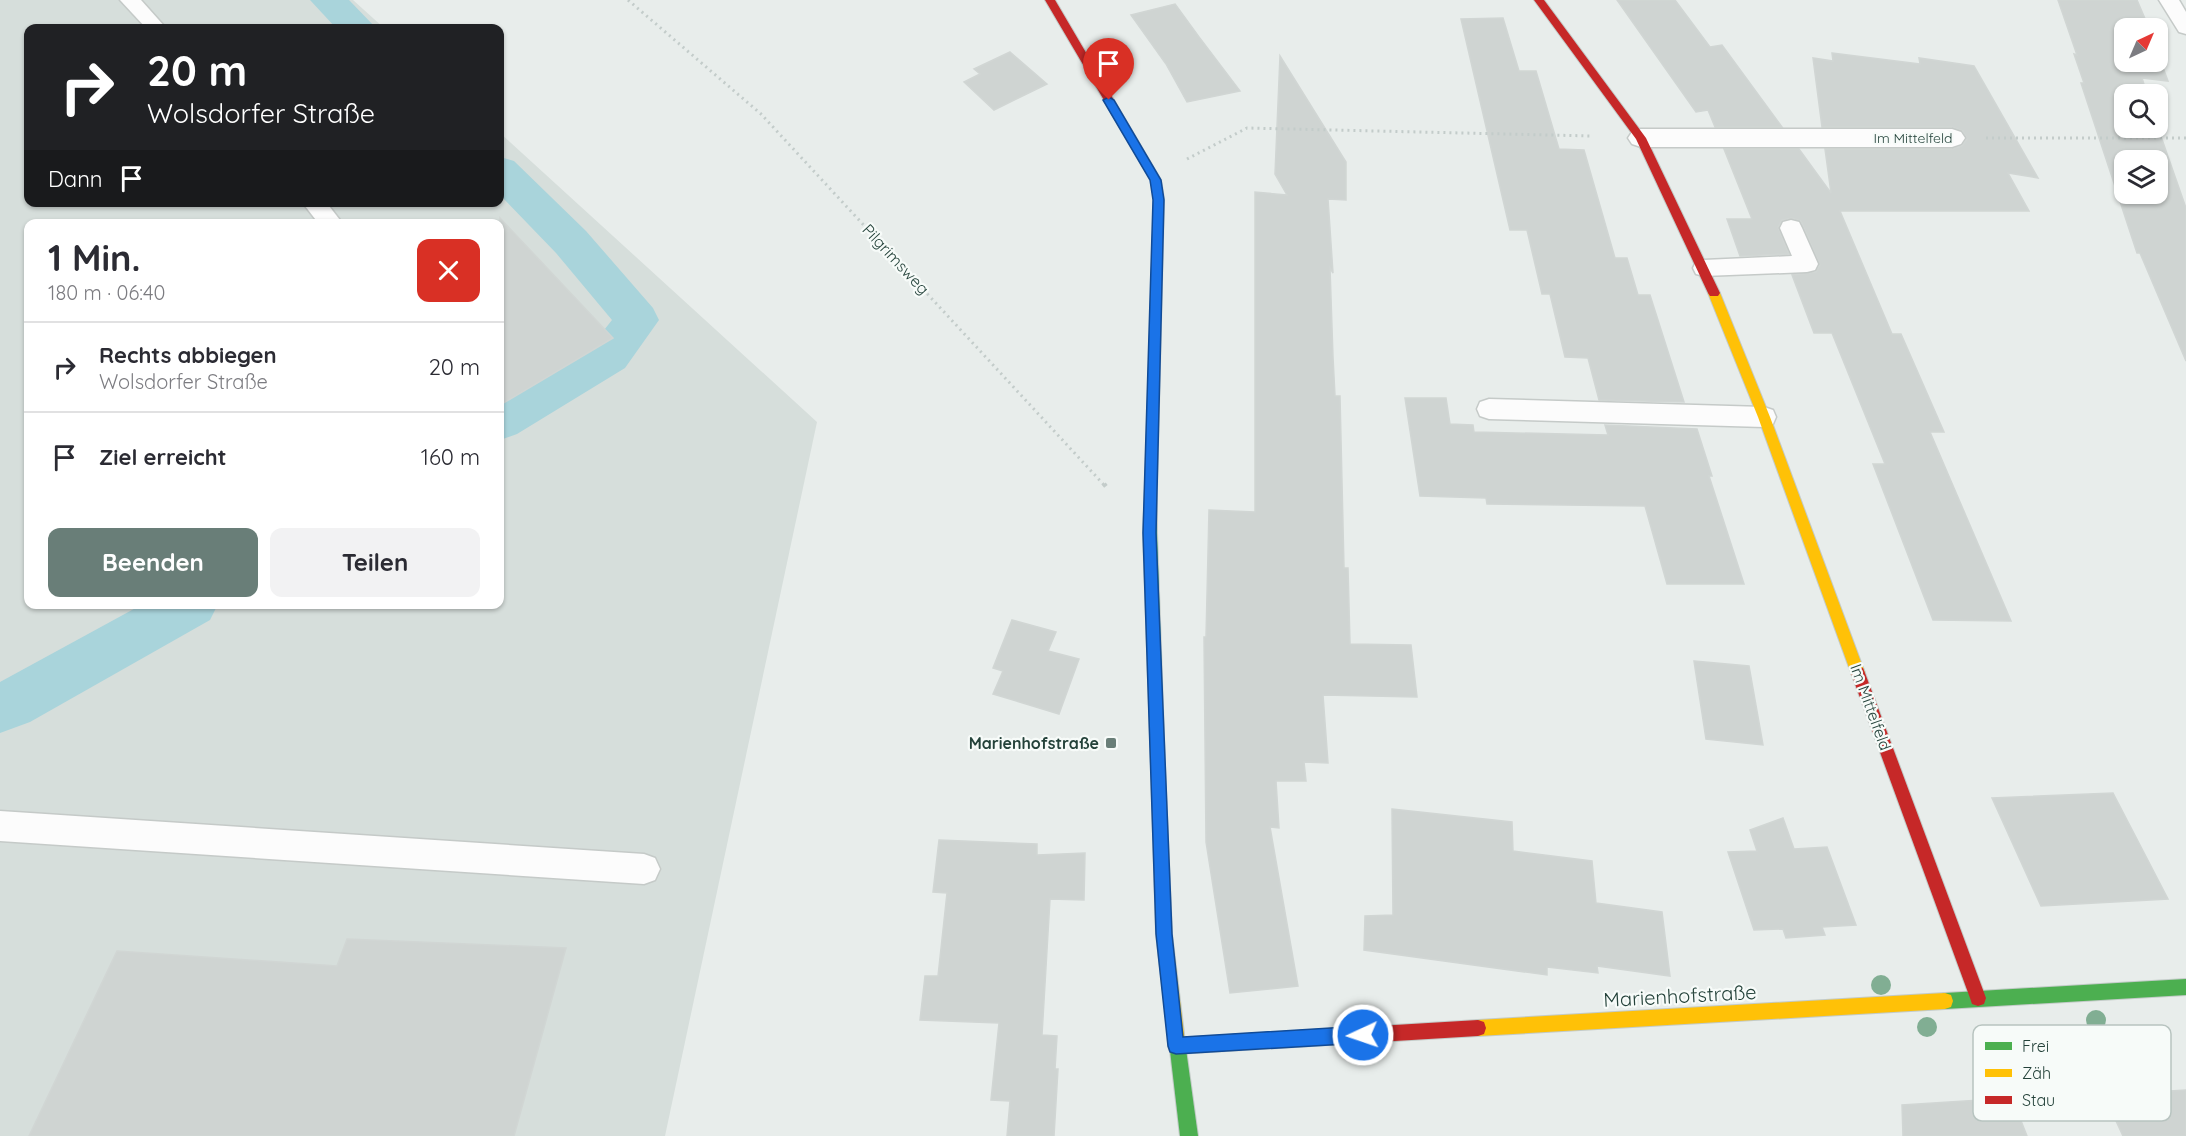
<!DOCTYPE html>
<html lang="de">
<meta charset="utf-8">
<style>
body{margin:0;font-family:Quicksand,sans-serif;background:#f2f2f3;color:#2b2b33;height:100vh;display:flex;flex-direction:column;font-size:22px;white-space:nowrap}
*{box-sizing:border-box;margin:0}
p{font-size:20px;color:#7c7c81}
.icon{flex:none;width:33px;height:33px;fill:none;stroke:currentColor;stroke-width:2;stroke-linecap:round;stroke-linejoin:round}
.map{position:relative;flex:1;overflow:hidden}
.sheet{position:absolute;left:24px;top:219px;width:480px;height:390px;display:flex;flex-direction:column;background:#fff;border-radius:12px;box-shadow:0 2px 4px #0004}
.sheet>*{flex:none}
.hud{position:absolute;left:24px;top:24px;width:480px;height:183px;border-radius:12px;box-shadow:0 2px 4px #0004;background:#202124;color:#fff;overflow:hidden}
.needle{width:39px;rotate:44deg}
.tools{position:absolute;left:2114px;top:18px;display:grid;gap:12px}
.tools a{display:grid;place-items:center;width:54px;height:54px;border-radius:12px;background:#fff;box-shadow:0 2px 4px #0004;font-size:30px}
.pin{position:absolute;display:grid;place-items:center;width:51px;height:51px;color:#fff;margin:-62px -26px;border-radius:50% 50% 50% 0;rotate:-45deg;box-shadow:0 0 6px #0007}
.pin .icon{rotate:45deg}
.me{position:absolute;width:66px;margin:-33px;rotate:267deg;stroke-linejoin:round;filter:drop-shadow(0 0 4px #0008)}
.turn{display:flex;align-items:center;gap:21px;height:126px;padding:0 24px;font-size:27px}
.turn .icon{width:78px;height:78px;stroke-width:2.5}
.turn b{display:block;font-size:42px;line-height:51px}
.then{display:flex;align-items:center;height:57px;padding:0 24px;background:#0003;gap:12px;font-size:22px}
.round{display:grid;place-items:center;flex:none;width:63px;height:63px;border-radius:12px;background:#f2f2f3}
.overview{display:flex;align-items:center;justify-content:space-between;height:102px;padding:0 24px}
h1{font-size:36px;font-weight:700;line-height:45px}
.button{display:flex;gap:12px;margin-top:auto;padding:12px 24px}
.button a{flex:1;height:69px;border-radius:12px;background:#697e78;color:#fff;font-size:24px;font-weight:700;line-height:69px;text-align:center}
.button a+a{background:#f2f2f3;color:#2b2b33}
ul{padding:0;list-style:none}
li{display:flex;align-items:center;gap:18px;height:90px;padding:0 24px;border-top:2px solid #e1e1e2}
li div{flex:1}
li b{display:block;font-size:22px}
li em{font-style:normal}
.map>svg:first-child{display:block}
.built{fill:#d6dedb;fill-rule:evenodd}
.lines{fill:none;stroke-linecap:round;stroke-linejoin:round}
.canal{fill:#a9d4db;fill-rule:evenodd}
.building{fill:#cfd4d2;stroke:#d1d6d4;stroke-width:1.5;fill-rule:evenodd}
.lane-casing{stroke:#c5cac8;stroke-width:3}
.street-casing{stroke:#c5cac8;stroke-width:3}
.fast-casing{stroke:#c3cbc8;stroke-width:2}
.slow-casing{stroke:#c3cbc8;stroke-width:2}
.jam-casing{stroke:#c3cbc8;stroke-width:2}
.path-far1{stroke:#c3ccca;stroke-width:3;stroke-dasharray:2 4;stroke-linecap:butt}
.path{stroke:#c3ccca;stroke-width:4.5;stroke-dasharray:3 5;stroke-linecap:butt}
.lane{fill:#fcfcfc;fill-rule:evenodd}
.street{fill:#fcfcfc;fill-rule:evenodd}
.fast{fill:#4caf50;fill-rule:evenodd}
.slow{fill:#ffc107;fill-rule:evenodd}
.jam{fill:#c62828;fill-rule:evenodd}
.tree{fill:#81ae93}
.route{fill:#1a73e8;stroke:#114b97;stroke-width:1.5}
.poi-dot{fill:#697e78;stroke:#f7fbf9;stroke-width:2}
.labels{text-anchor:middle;stroke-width:4.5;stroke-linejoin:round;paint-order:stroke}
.far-street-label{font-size:14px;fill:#24423a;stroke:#f7fbf9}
.street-label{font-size:16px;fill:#24423a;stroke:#f7fbf9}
.poi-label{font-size:16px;font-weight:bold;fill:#24423a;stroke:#f7fbf9;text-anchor:end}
.near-street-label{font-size:20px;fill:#24423a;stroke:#f7fbf9}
.key{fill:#f7fbf9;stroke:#b8c4c0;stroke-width:1.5}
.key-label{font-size:16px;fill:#24423a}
</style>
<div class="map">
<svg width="2186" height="1136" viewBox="0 0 2186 1136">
<rect width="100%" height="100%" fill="#e8edeb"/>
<path class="built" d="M 0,0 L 353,0 L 384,28 L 28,28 L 28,202 L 500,202 L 500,133 L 817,422 L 665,1136 L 0,1136 ZM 28,224 L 500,224 L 500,604 L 28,604 Z"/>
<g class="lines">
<g class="canal">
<path d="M 310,0 L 349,0 L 376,28 L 336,28 Z"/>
<path d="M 500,157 L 514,161 L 586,231 L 653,308 L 659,320 L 625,368 L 517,434 L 500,440 L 500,398 L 593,344 L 612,320 L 556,253 L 500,195 Z"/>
<path d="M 143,604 L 218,604 L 210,620 L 30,722 L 0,733 L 0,682 Z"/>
</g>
</g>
<g class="building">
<path d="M 1617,0 L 1675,0 L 1710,47 L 1722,45 L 1782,127 L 1715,127 L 1708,110 L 1696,112 Z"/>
<path d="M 2058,0 L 2137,0 L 2149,28 L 2124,28 L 2124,62 L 2157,62 L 2157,51 L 2168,81 L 2142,78 L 2147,94 L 2124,94 L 2124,128 L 2157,128 L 2157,125 L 2186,208 L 2186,361 L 2140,253 L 2137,253 L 2081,83 L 2084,83 L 2074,54 L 2077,55 ZM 2124,160 L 2157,160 L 2157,194 L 2124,194 Z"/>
<path d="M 1175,4 L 1199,37 L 1240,91 L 1187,102 L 1166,64 L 1131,15 Z"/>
<path d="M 1503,18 L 1519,71 L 1536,71 L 1559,149 L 1584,150 L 1615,258 L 1627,258 L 1638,295 L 1650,295 L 1684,402 L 1599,400 L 1588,358 L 1565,357 L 1550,294 L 1542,294 L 1527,230 L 1510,230 L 1461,19 Z"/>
<path d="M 1010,52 L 1047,84 L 994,110 L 964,82 L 980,74 L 974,69 Z"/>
<path d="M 1832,53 L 1920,64 L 1919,58 L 1974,66 L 2038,178 L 2008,173 L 2029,211 L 1840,211 L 1892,334 L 1901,334 L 1944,432 L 1930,432 L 2011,621 L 1933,620 L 1873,464 L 1885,464 L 1832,333 L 1814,333 L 1792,275 L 1816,272 L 1820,265 L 1801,221 L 1792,218 L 1782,220 L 1778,227 L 1789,254 L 1740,256 L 1727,219 L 1752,219 L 1724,149 L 1799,149 L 1831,193 L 1825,149 L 1952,149 L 1962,146 L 1967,139 L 1963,131 L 1952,127 L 1822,127 L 1813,58 L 1833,61 Z"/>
<path d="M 1280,56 L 1346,162 L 1346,200 L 1328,199 L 1333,273 L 1330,268 L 1333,357 L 1335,396 L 1340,396 L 1344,568 L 1348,568 L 1350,644 L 1411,645 L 1417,697 L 1323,695 L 1328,763 L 1304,762 L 1306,781 L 1276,781 L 1279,828 L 1270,827 L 1298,986 L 1230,993 L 1206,842 L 1204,637 L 1206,637 L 1209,510 L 1255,512 L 1255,192 L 1287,195 L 1275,174 Z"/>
<path d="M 500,218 L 613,338 L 500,405 Z"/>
<path d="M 1405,398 L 1446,398 L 1450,424 L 1473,425 L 1474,432 L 1608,435 L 1605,425 L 1697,429 L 1712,476 L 1709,476 L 1744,584 L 1667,584 L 1645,506 L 1487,504 L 1486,498 L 1420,496 Z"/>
<path d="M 1012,620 L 1056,632 L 1048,651 L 1079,659 L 1059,714 L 993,694 L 1003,671 L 993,668 Z"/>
<path d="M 1694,661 L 1749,666 L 1763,745 L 1706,739 Z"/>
<path d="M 2113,793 L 2168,899 L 2041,906 L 1992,798 Z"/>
<path d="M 1392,809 L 1512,822 L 1513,851 L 1592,861 L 1596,903 L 1662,912 L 1670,976 L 1597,966 L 1598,973 L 1547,967 L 1547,975 L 1364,950 L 1365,916 L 1393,915 Z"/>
<path d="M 1783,818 L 1794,849 L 1827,847 L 1856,925 L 1822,927 L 1825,935 L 1786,938 L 1783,929 L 1754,930 L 1728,852 L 1757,851 L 1750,830 Z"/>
<path d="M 939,840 L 1037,844 L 1037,855 L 1085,853 L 1084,900 L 1050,899 L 1042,1035 L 1057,1036 L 1055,1069 L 1058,1069 L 1054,1136 L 1007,1136 L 1010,1101 L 991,1100 L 999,1023 L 920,1020 L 925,976 L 938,976 L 947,893 L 933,892 Z"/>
<path d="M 347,939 L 566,948 L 514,1136 L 29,1136 L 117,951 L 337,966 Z"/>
<path d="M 2186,1090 L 2186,1136 L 2123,1136 L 2104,1095 Z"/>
<path d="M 2012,1098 L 2027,1136 L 1903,1136 L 1902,1105 Z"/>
</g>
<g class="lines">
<g class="lane-casing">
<g id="lane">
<path d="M 120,0 L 141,0 L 166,28 L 146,28 Z"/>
<path d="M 2159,0 L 2179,0 L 2186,12 L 2186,34 L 2179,32 Z"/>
<path d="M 302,202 L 326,202 L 343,224 L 319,224 Z"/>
<path d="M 1791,220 L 1799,222 L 1802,228 L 1818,264 L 1815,270 L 1807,272 L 1704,276 L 1696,274 L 1693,268 L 1696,262 L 1704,260 L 1792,256 L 1780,228 L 1783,222 Z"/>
<path d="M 1489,399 L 1764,407 L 1773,410 L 1776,417 L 1773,424 L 1764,427 L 1489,419 L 1480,416 L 1477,409 L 1480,402 Z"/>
<path d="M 0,811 L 644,854 L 655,858 L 660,869 L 655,880 L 644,884 L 0,841 Z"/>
</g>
</g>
<g class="street-casing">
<path id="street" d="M 1641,129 L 1952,129 L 1961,132 L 1965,138 L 1961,144 L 1952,147 L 1641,147 L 1632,144 L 1628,138 L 1632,132 Z"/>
</g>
<g class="fast-casing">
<g id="fast">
<path d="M 1151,483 L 1156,484 L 1157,488 L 1157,533 L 1165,766 L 1163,771 L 1158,773 L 1153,771 L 1151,766 L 1143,533 L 1145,488 L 1146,484 Z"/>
<path d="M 2186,979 L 2186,995 L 1945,1009 L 1939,1007 L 1937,1001 L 1939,995 L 1945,993 Z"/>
<path d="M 1177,1034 L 1183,1036 L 1185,1042 L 1198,1136 L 1180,1136 L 1169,1042 L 1171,1036 Z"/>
</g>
</g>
<g class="slow-casing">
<g id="slow">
<path d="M 1714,289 L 1720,293 L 1770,417 L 1865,673 L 1863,678 L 1858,679 L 1853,678 L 1851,673 L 1758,417 L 1708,293 Z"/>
<path d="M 1158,759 L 1163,761 L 1165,766 L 1172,934 L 1185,1042 L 1183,1048 L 1177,1050 L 1171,1048 L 1169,1042 L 1156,934 L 1151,766 L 1153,761 Z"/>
<path d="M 1945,993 L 1951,995 L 1953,1001 L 1951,1007 L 1945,1009 L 1478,1036 L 1472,1034 L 1470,1028 L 1472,1022 L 1478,1020 Z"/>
</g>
</g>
<g class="jam-casing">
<g id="jam">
<path d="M 1045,0 L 1055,0 L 1161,180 L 1164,199 L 1157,488 L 1156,492 L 1146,492 L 1145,488 L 1154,199 L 1151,180 Z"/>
<path d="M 1534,0 L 1544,0 L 1646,138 L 1720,293 L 1718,296 L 1710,296 L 1708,293 L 1636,139 Z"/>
<path d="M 1858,667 L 1863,668 L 1865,673 L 1986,998 L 1984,1004 L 1978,1006 L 1972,1004 L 1970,998 L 1851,673 L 1853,668 Z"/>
<path d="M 1478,1020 L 1484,1022 L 1486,1028 L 1484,1034 L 1478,1036 L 1176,1054 L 1170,1052 L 1168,1046 L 1170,1040 L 1176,1038 Z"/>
</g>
</g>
<g class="path-far1">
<path d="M 628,0 L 761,114 L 1105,486"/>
<path d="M 1986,138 L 2186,138"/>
<path d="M 1187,159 L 1247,128 L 1592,136"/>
</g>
<path class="path" d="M 1104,484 L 1108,489"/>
<use href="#lane" class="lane"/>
<use href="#street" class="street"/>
<use href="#fast" class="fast"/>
<use href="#slow" class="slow"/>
<use href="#jam" class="jam"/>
</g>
<g class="tree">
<circle cx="1881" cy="985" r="10"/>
<circle cx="2096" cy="1020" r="10"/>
<circle cx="1927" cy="1027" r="10"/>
</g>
<path class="route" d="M 1109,97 L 1114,100 L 1161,180 L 1164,200 L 1156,533 L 1172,934 L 1183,1037 L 1363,1026 L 1369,1029 L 1371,1035 L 1369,1041 L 1363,1043 L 1176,1054 L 1170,1052 L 1168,1046 L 1156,934 L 1143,533 L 1153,200 L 1150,180 L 1103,100 Z"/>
<rect class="poi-dot" x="1105" y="737" width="12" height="12" rx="3"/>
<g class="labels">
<g class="far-street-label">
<text x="1913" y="143">Im Mittelfeld</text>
</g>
<g class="street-label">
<text transform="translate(896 259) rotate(47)" y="6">Pilgrimsweg</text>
<text transform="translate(1871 707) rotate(70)" y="6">Im Mittelfeld</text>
</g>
<g class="poi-label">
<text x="1099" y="749">Marienhofstraße</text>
</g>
<g class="near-street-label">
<text transform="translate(1680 996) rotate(-3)" y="7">Marienhofstraße</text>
</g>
</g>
<rect x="1973" y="1025" width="198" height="96" rx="9" class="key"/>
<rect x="1985" y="1042" width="27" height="8" fill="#4caf50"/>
<rect x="1985" y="1069" width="27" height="8" fill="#ffc107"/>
<rect x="1985" y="1096" width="27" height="8" fill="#c62828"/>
<g class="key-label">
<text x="2022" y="1052">Frei</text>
<text x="2022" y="1079">Zäh</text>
<text x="2022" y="1106">Stau</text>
</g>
</svg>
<div class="tools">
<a><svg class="needle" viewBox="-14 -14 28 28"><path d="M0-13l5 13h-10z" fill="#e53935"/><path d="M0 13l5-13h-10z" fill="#7c7c81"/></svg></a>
<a><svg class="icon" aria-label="search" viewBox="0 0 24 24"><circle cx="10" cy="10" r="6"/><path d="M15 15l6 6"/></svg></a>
<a><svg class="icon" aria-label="layers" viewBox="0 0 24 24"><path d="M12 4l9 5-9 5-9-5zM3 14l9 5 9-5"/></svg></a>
</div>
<div class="pin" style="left:1109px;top:100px;background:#d93025"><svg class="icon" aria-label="arrive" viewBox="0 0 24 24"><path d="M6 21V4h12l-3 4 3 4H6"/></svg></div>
<svg class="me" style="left:1363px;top:1035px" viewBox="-20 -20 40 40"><circle r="17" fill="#1a73e8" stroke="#fff" stroke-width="3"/><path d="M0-11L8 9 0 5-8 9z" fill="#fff"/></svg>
<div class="hud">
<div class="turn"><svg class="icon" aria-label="right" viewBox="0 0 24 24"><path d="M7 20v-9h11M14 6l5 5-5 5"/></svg><div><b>20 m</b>Wolsdorfer Straße</div></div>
<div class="then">Dann<svg class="icon" aria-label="arrive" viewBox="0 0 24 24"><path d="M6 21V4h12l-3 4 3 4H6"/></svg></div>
</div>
<section class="sheet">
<div class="overview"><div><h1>1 Min.</h1><p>180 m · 06:40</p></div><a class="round" style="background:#d93025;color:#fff"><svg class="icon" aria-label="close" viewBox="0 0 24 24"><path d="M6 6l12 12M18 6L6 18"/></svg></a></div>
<ul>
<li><svg class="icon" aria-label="right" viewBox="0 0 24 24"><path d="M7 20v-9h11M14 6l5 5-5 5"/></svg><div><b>Rechts abbiegen</b><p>Wolsdorfer Straße</p></div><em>20 m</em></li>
<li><svg class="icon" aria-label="arrive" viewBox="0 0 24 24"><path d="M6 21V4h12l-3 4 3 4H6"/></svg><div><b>Ziel erreicht</b></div><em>160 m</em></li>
</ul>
<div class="button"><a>Beenden</a><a>Teilen</a></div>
</section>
</div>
